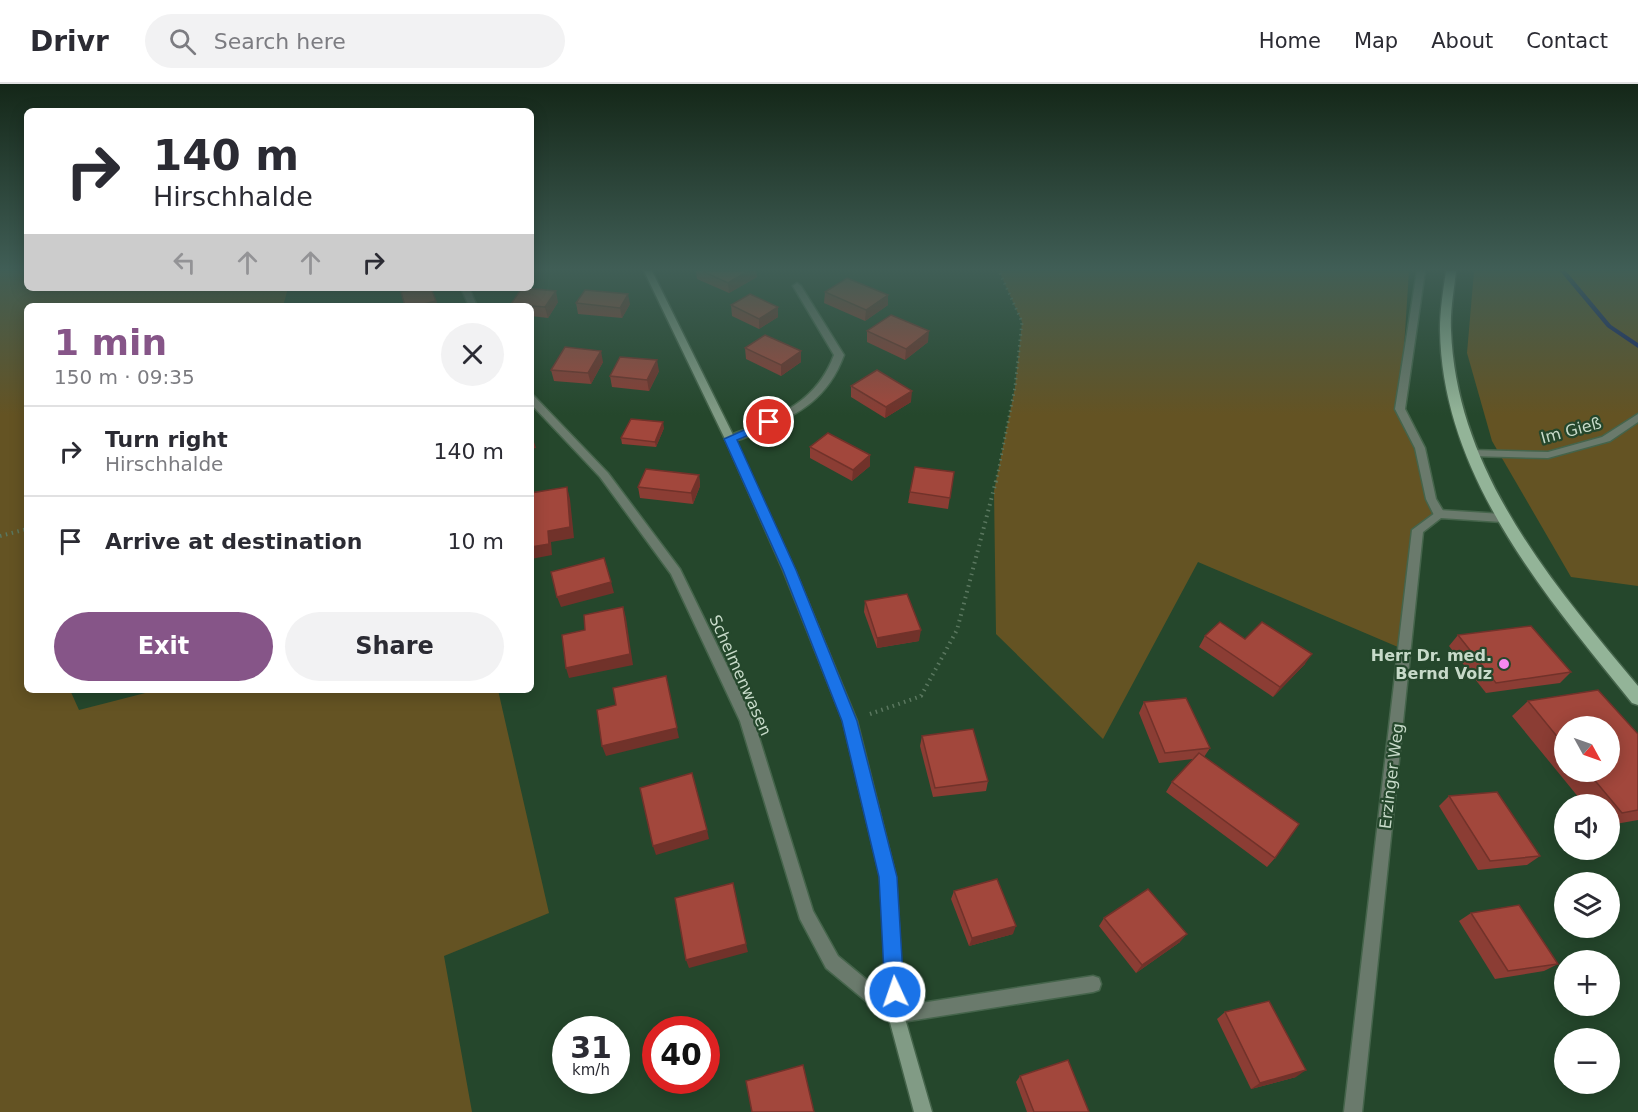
<!DOCTYPE html>
<meta charset="utf-8">
<style>
body{margin:0;font-family:"DejaVu Sans",sans-serif;background:#f2f2f3;color:#2b2b33;height:100vh;display:flex;flex-direction:column;font-size:22px;white-space:nowrap}
*{box-sizing:border-box;margin:0}
p{font-size:20px;color:#7c7c81}
.icon{flex:none;width:33px;height:33px;fill:none;stroke:currentColor;stroke-width:2;stroke-linecap:round;stroke-linejoin:round}
.map{position:relative;flex:1;overflow:hidden}
.panel{position:absolute;left:24px;top:219px;width:510px;height:390px;display:flex;flex-direction:column;background:#fff;border-radius:9px;box-shadow:0 3px 15px #0003}
.panel>*{flex:none}
.guide{position:absolute;left:24px;top:24px;width:510px;height:183px;border-radius:9px;box-shadow:0 3px 15px #0003;background:#fff;color:#2b2b33;overflow:hidden}
.needle{width:39px;rotate:130deg}
.buttons{position:absolute;left:1554px;top:632px;display:grid;gap:12px}
.buttons a{display:grid;place-items:center;width:66px;height:66px;border-radius:50%;background:#fff;box-shadow:0 3px 15px #0003;font-size:30px}
.speed{position:absolute;left:552px;top:932px;display:flex;gap:12px;font-size:30px;font-weight:700;text-align:center}
.speed>*{display:grid;place-content:center;width:78px;height:78px;border-radius:50%;background:#fff;box-shadow:0 3px 15px #0003;line-height:1}
.speed small{font-size:15px;font-weight:400}
.speed .limit{border:9px solid #d22;background:#fff;color:#111}
.pin{position:absolute;display:grid;place-items:center;width:51px;height:51px;color:#fff;margin:-26px;border:3px solid #fff;border-radius:50%;box-shadow:0 2px 6px #0007}
.me{position:absolute;width:66px;margin:-33px;rotate:357deg;stroke-linejoin:round;filter:drop-shadow(0 0 4px #0008)}
.turn{display:flex;align-items:center;gap:21px;height:126px;padding:0 30px;font-size:27px}
.turn .icon{width:78px;height:78px;stroke-width:2.5}
.turn b{display:block;font-size:42px;line-height:51px}
.lanes{display:flex;align-items:center;height:57px;padding:0 30px;background:#0003;justify-content:center;gap:30px;direction:ltr}
.lanes .off{opacity:.35}
.round{display:grid;place-items:center;flex:none;width:63px;height:63px;border-radius:32px;background:#f2f2f3}
.head{display:flex;align-items:center;justify-content:space-between;height:102px;padding:0 30px}
h1{font-size:36px;font-weight:700;line-height:45px;color:#865588}
.action{display:flex;gap:12px;margin-top:auto;padding:12px 30px}
.action a{flex:1;height:69px;border-radius:36px;background:#865588;color:#fff;font-size:24px;font-weight:700;line-height:69px;text-align:center}
.action a+a{background:#f2f2f3;color:#2b2b33}
ul{padding:0;list-style:none}
li{display:flex;align-items:center;gap:18px;height:90px;padding:0 30px;border-top:2px solid #e1e1e2}
li div{flex:1}
li b{display:block;font-size:22px}
li em{font-style:normal}
header{display:flex;align-items:center;gap:36px;box-sizing:border-box;height:84px;padding:0 30px;background:#fff;border-bottom:2px solid #e1e1e2}
header strong{font-size:28px}
nav{display:flex;gap:33px;margin-inline-start:auto;font-size:21px}
.search{width:420px;height:54px;background:#f2f2f3;display:flex;align-items:center;gap:15px;box-sizing:border-box;padding:0 21px;border-radius:33px;color:#7c7c81;font-size:22px}
.map>svg:first-child{display:block}
.green{fill:#645323}
.lines{fill:none;stroke-linecap:round;stroke-linejoin:round}
.stream{fill:#162269;fill-rule:evenodd}
.lane-casing{stroke:#45644b;stroke-width:3}
.street-casing{stroke:#45644b;stroke-width:3}
.secondary-casing{stroke:#45644b;stroke-width:3}
.primary-casing{stroke:#45644b;stroke-width:3}
.path-far1{stroke:#5a775f;stroke-width:3;stroke-dasharray:1.5 4;stroke-linecap:butt}
.path{stroke:#5a775f;stroke-width:4;stroke-dasharray:1.5 4.5;stroke-linecap:butt}
.lane{fill:#6a7a6c;fill-rule:evenodd}
.street{fill:#6a7a6c;fill-rule:evenodd}
.secondary{fill:#819b85;fill-rule:evenodd}
.primary{fill:#93b498;fill-rule:evenodd}
.wall{fill:#8b3d34;fill-rule:evenodd}
.shaded-wall{fill:#71322a}
.building{fill:#a2473c;stroke:#71322a;stroke-width:1.5}
.route{fill:#1a73e8;stroke:#114b97;stroke-width:1.5}
.poi-dot{fill:#f589ef;stroke:#25472c;stroke-width:2}
.labels{text-anchor:middle;stroke-width:4.5;stroke-linejoin:round;paint-order:stroke}
.street-label{font-size:16px;fill:#c7dac9;stroke:#25472c}
.poi-label{font-size:16px;font-weight:bold;fill:#c7dac9;stroke:#25472c;text-anchor:end}
</style>
<header>
<strong>Drivr</strong>
<div class="search"><svg class="icon" aria-label="search" viewBox="0 0 24 24"><circle cx="10" cy="10" r="6"/><path d="M15 15l6 6"/></svg>Search here</div>
<nav><a>Home</a><a>Map</a><a>About</a><a>Contact</a></nav>
</header>
<div class="map">
<svg width="1638" height="1028" viewBox="0 0 1638 1028">
<rect width="100%" height="100%" fill="#25472c"/>
<g class="green">
<path d="M 0,187 L 27,187 L 27,204 L 288,204 L 283,222 L 27,222 L 27,606 L 70,606 L 79,626 L 157,606 L 498,606 L 549,829 L 444,872 L 472,1028 L 0,1028 Z"/>
<path d="M 999,187 L 1409,187 L 1400,325 L 1420,364 L 1439,430 L 1418,446 L 1405,566 L 1198,478 L 1103,655 L 996,550 L 994,407 L 1015,303 L 1022,238 Z"/>
<path d="M 1474,187 L 1638,187 L 1638,502 L 1571,493 L 1492,357 L 1467,269 Z"/>
</g>
<g class="lines">
<path class="stream" d="M 1560,187 L 1566,187 L 1611,241 L 1638,259 L 1638,264 L 1607,243 Z"/>
<g class="lane-casing">
<g id="lane">
<path d="M 1417,187 L 1425,187 L 1405,325 L 1425,364 L 1436,415 L 1445,430 L 1439,434 L 1435,433 L 1426,415 L 1415,364 L 1395,325 Z"/>
<path d="M 1093,892 L 1099,894 L 1101,900 L 1099,906 L 1093,908 L 896,939 L 890,937 L 888,931 L 890,925 L 896,923 Z"/>
</g>
</g>
<g class="street-casing">
<g id="street">
<path d="M 797,199 L 801,202 L 844,271 C 828,315 798,331 757,348 C 748,352 736,359 726,357 L 726,353 C 773,334 815,322 834,271 L 793,202 Z"/>
<path d="M 461,204 L 469,204 L 477,222 L 469,222 Z"/>
<path d="M 531,311 L 534,312 L 608,389 L 680,485 L 754,637 L 813,827 L 838,872 L 902,925 L 904,931 L 902,937 L 896,939 L 890,937 L 826,884 L 800,835 L 740,637 L 671,490 L 600,393 L 531,320 Z"/>
<path d="M 1638,330 L 1638,338 L 1610,357 L 1548,374 L 1471,372 L 1466,369 L 1471,366 L 1548,368 L 1602,353 Z"/>
<path d="M 1439,426 L 1502,430 L 1508,434 L 1502,438 L 1441,434 L 1423,448 L 1362,1028 L 1344,1028 L 1412,446 Z"/>
</g>
</g>
<g class="secondary-casing">
<path id="secondary" d="M 644,187 L 652,187 L 735,355 L 795,486 L 857,637 L 896,793 L 904,931 L 932,1028 L 914,1028 L 888,931 L 880,793 L 843,637 L 783,486 L 725,355 Z"/>
</g>
<g class="primary-casing">
<path id="primary" d="M 1446,187 L 1456,187 C 1454,207 1450,226 1451,246 C 1456,387 1552,499 1638,602 L 1638,621 L 1632,619 C 1545,511 1442,392 1440,246 C 1440,226 1443,207 1446,187 Z"/>
</g>
<path class="path-far1" d="M 996,398 L 1015,303 L 1022,238 L 999,187"/>
<g class="path">
<path d="M 0,452 L 27,445"/>
<path d="M 870,630 L 921,612 L 957,546 L 996,397"/>
</g>
<use href="#lane" class="lane"/>
<use href="#street" class="street"/>
<use href="#secondary" class="secondary"/>
<use href="#primary" class="primary"/>
</g>
<g class="wall">
<path d="M 696,187 L 756,187 L 757,193 L 729,209 L 697,195 Z"/>
<path d="M 825,208 L 888,221 L 865,237 L 824,219 Z"/>
<path d="M 558,218 L 548,234 L 531,232 L 531,222 L 511,222 L 511,220 Z"/>
<path d="M 576,219 L 630,220 L 622,234 L 578,230 Z"/>
<path d="M 731,221 L 778,223 L 778,233 L 759,245 L 732,232 Z"/>
<path d="M 867,247 L 928,258 L 905,276 L 867,258 Z"/>
<path d="M 745,264 L 801,267 L 801,278 L 781,292 L 746,275 Z"/>
<path d="M 603,278 L 591,300 L 554,297 L 551,286 Z"/>
<path d="M 659,287 L 649,307 L 612,303 L 610,292 Z"/>
<path d="M 851,302 L 911,318 L 885,334 L 851,313 Z"/>
<path d="M 664,344 L 656,363 L 622,360 L 621,354 Z"/>
<path d="M 810,363 L 870,382 L 852,397 L 810,374 Z"/>
<path d="M 954,388 L 948,425 L 908,419 L 910,408 Z"/>
<path d="M 699,391 L 700,402 L 693,420 L 640,414 L 638,403 Z"/>
<path d="M 865,517 L 919,557 L 877,564 L 864,528 Z"/>
<path d="M 1458,551 L 1571,588 L 1560,599 L 1486,609 L 1449,562 Z"/>
<path d="M 1205,552 L 1245,555 L 1305,580 L 1273,613 L 1199,563 Z"/>
<path d="M 1528,617 L 1638,650 L 1638,736 L 1610,741 L 1610,720 L 1584,720 L 1512,632 ZM 1564,642 L 1610,687 L 1564,687 Z"/>
<path d="M 1144,618 L 1210,664 L 1204,673 L 1275,774 L 1267,783 L 1166,708 L 1172,698 L 1193,675 L 1159,679 L 1139,629 Z"/>
<path d="M 922,652 L 988,697 L 986,707 L 933,713 L 920,662 Z"/>
<path d="M 1449,712 L 1540,772 L 1527,781 L 1478,786 L 1439,722 Z"/>
<path d="M 954,807 L 1013,850 L 969,862 L 951,815 Z"/>
<path d="M 1471,829 L 1558,880 L 1544,887 L 1495,895 L 1459,837 Z"/>
<path d="M 1104,834 L 1180,858 L 1136,889 L 1099,842 Z"/>
<path d="M 1225,928 L 1296,993 L 1251,1005 L 1217,935 Z"/>
<path d="M 1020,992 L 1089,1028 L 1027,1028 L 1016,998 Z"/>
</g>
<g class="shaded-wall">
<path d="M 748,187 L 756,187 L 757,193 L 729,209 L 728,199 Z"/>
<path d="M 556,207 L 558,218 L 548,234 L 545,223 Z"/>
<path d="M 628,210 L 630,220 L 622,234 L 620,224 Z"/>
<path d="M 888,211 L 888,221 L 865,237 L 866,226 Z"/>
<path d="M 436,217 L 438,222 L 415,222 Z"/>
<path d="M 778,223 L 778,233 L 759,245 L 759,235 Z"/>
<path d="M 929,247 L 928,258 L 905,276 L 906,265 Z"/>
<path d="M 601,267 L 603,278 L 591,300 L 588,289 Z"/>
<path d="M 801,267 L 801,278 L 781,292 L 781,281 Z"/>
<path d="M 657,276 L 659,287 L 649,307 L 647,296 Z"/>
<path d="M 912,307 L 911,318 L 885,334 L 886,323 Z"/>
<path d="M 663,338 L 664,344 L 656,363 L 655,358 Z"/>
<path d="M 532,352 L 536,364 L 531,365 L 531,353 Z"/>
<path d="M 870,371 L 870,382 L 852,397 L 853,386 Z"/>
<path d="M 699,391 L 700,402 L 693,420 L 691,409 Z"/>
<path d="M 567,403 L 570,415 L 574,454 L 551,458 L 552,471 L 531,475 L 531,463 Z"/>
<path d="M 611,498 L 614,509 L 561,523 L 557,513 Z"/>
<path d="M 623,523 L 626,534 L 633,581 L 569,594 L 566,584 Z"/>
<path d="M 921,546 L 919,557 L 877,564 L 877,554 Z"/>
<path d="M 1312,570 L 1305,580 L 1273,613 L 1280,603 Z"/>
<path d="M 666,592 L 679,654 L 606,672 L 602,662 Z"/>
<path d="M 707,746 L 709,755 L 656,771 L 653,762 Z"/>
<path d="M 1016,842 L 1013,850 L 969,862 L 972,854 Z"/>
<path d="M 1187,850 L 1180,858 L 1136,889 L 1142,881 Z"/>
<path d="M 746,860 L 748,868 L 689,884 L 686,876 Z"/>
<path d="M 1306,986 L 1296,993 L 1251,1005 L 1260,999 Z"/>
</g>
<g class="building">
<path d="M 702,187 L 748,187 L 728,199 Z"/>
<path d="M 847,194 L 888,211 L 866,226 L 825,208 Z"/>
<path d="M 421,204 L 431,204 L 436,217 L 415,222 L 405,222 L 401,208 Z"/>
<path d="M 522,204 L 524,204 L 556,207 L 545,223 L 511,220 Z"/>
<path d="M 585,206 L 628,210 L 620,224 L 576,219 Z"/>
<path d="M 750,210 L 778,223 L 759,235 L 731,221 Z"/>
<path d="M 891,231 L 929,247 L 906,265 L 867,247 Z"/>
<path d="M 765,251 L 801,267 L 781,281 L 745,264 Z"/>
<path d="M 565,263 L 601,267 L 588,289 L 551,286 Z"/>
<path d="M 620,273 L 657,276 L 647,296 L 610,292 Z"/>
<path d="M 877,286 L 912,307 L 886,323 L 851,302 Z"/>
<path d="M 631,335 L 663,338 L 655,358 L 621,354 Z"/>
<path d="M 828,349 L 870,371 L 853,386 L 810,363 Z"/>
<path d="M 915,383 L 954,388 L 950,414 L 910,408 Z"/>
<path d="M 646,385 L 699,391 L 691,409 L 638,403 Z"/>
<path d="M 567,403 L 570,443 L 548,447 L 549,460 L 531,463 L 531,409 Z"/>
<path d="M 604,474 L 611,498 L 557,513 L 551,488 Z"/>
<path d="M 907,510 L 921,546 L 877,554 L 865,517 Z"/>
<path d="M 623,523 L 630,570 L 566,584 L 562,551 L 585,546 L 584,531 Z"/>
<path d="M 1220,538 L 1245,555 L 1262,538 L 1312,570 L 1280,603 L 1205,552 Z"/>
<path d="M 1531,542 L 1571,588 L 1496,599 L 1458,551 Z"/>
<path d="M 666,592 L 677,644 L 602,662 L 597,626 L 616,621 L 613,604 Z"/>
<path d="M 1598,606 L 1638,650 L 1638,726 L 1622,729 L 1587,687 L 1610,687 L 1610,642 L 1564,642 L 1564,661 L 1528,617 Z"/>
<path d="M 1186,614 L 1210,664 L 1165,669 L 1144,618 Z"/>
<path d="M 973,645 L 988,697 L 935,704 L 922,652 Z"/>
<path d="M 1199,669 L 1299,740 L 1275,774 L 1172,698 Z"/>
<path d="M 692,689 L 707,746 L 653,762 L 640,704 Z"/>
<path d="M 1497,708 L 1540,772 L 1490,777 L 1449,712 Z"/>
<path d="M 997,795 L 1016,842 L 972,854 L 954,807 Z"/>
<path d="M 733,799 L 746,860 L 686,876 L 675,814 Z"/>
<path d="M 1148,805 L 1187,850 L 1142,881 L 1104,834 Z"/>
<path d="M 1519,821 L 1558,880 L 1508,887 L 1471,829 Z"/>
<path d="M 1269,917 L 1306,986 L 1260,999 L 1225,928 Z"/>
<path d="M 1068,976 L 1089,1028 L 1034,1028 L 1020,992 Z"/>
<path d="M 803,981 L 814,1028 L 752,1028 L 746,997 Z"/>
</g>
<linearGradient id="sky" x2="0" y2="1"><stop stop-color="#142718"/><stop offset="0.56" stop-color="#405e56"/><stop offset="1" stop-color="#405e56" stop-opacity="0"/></linearGradient>
<rect width="1638" height="331" fill="url(#sky)"/>
<path class="route" d="M 769,335 L 773,336 L 773,341 L 737,356 L 796,486 L 857,637 L 897,793 L 904,908 L 901,915 L 895,918 L 888,915 L 885,908 L 879,793 L 842,637 L 783,486 L 724,355 Z"/>
<circle class="poi-dot" cx="1504" cy="580" r="6"/>
<g class="labels">
<g class="street-label">
<text transform="translate(1571 346) rotate(-15)" y="6">Im Gieß</text>
<text transform="translate(741 591) rotate(66)" y="6">Schelmenwasen</text>
<text transform="translate(1391 692) rotate(-83)" y="6">Erzinger Weg</text>
</g>
<g class="poi-label">
<text x="1492" y="577">Herr Dr. med.<tspan x="1492" dy="18">Bernd Volz</tspan></text>
</g>
</g>
</svg>
<div class="buttons">
<a><svg class="needle" viewBox="-14 -14 28 28"><path d="M0-13l5 13h-10z" fill="#e53935"/><path d="M0 13l5-13h-10z" fill="#7c7c81"/></svg></a>
<a><svg class="icon" aria-label="sound" viewBox="0 0 24 24"><path d="M4 9h4l5-4v14l-5-4H4zM17 9q2 3 0 6"/></svg></a>
<a><svg class="icon" aria-label="layers" viewBox="0 0 24 24"><path d="M12 4l9 5-9 5-9-5zM3 14l9 5 9-5"/></svg></a>
<a>+</a>
<a>−</a>
</div>
<div class="speed"><div>31<small>km/h</small></div><div class="limit">40</div></div>
<div class="pin" style="left:769px;top:338px;background:#d93025"><svg class="icon" aria-label="arrive" viewBox="0 0 24 24"><path d="M6 21V4h12l-3 4 3 4H6"/></svg></div>
<svg class="me" style="left:895px;top:908px" viewBox="-20 -20 40 40"><circle r="17" fill="#1a73e8" stroke="#fff" stroke-width="3"/><path d="M0-11L8 9 0 5-8 9z" fill="#fff"/></svg>
<div class="guide">
<div class="turn"><svg class="icon" aria-label="right" viewBox="0 0 24 24"><path d="M7 20v-9h11M14 6l5 5-5 5"/></svg><div><b>140 m</b>Hirschhalde</div></div>
<div class="lanes"><svg class="icon off" aria-label="left" viewBox="0 0 24 24"><path d="M17 20v-9H6M10 6l-5 5 5 5"/></svg><svg class="icon off" aria-label="ahead" viewBox="0 0 24 24"><path d="M12 20V5M6 11l6-6 6 6"/></svg><svg class="icon off" aria-label="ahead" viewBox="0 0 24 24"><path d="M12 20V5M6 11l6-6 6 6"/></svg><svg class="icon" aria-label="right" viewBox="0 0 24 24"><path d="M7 20v-9h11M14 6l5 5-5 5"/></svg></div>
</div>
<section class="panel">
<div class="head"><div><h1>1 min</h1><p>150 m · 09:35</p></div><a class="round"><svg class="icon" aria-label="close" viewBox="0 0 24 24"><path d="M6 6l12 12M18 6L6 18"/></svg></a></div>
<ul>
<li><svg class="icon" aria-label="right" viewBox="0 0 24 24"><path d="M7 20v-9h11M14 6l5 5-5 5"/></svg><div><b>Turn right</b><p>Hirschhalde</p></div><em>140 m</em></li>
<li><svg class="icon" aria-label="arrive" viewBox="0 0 24 24"><path d="M6 21V4h12l-3 4 3 4H6"/></svg><div><b>Arrive at destination</b></div><em>10 m</em></li>
</ul>
<div class="action"><a>Exit</a><a>Share</a></div>
</section>
</div>
